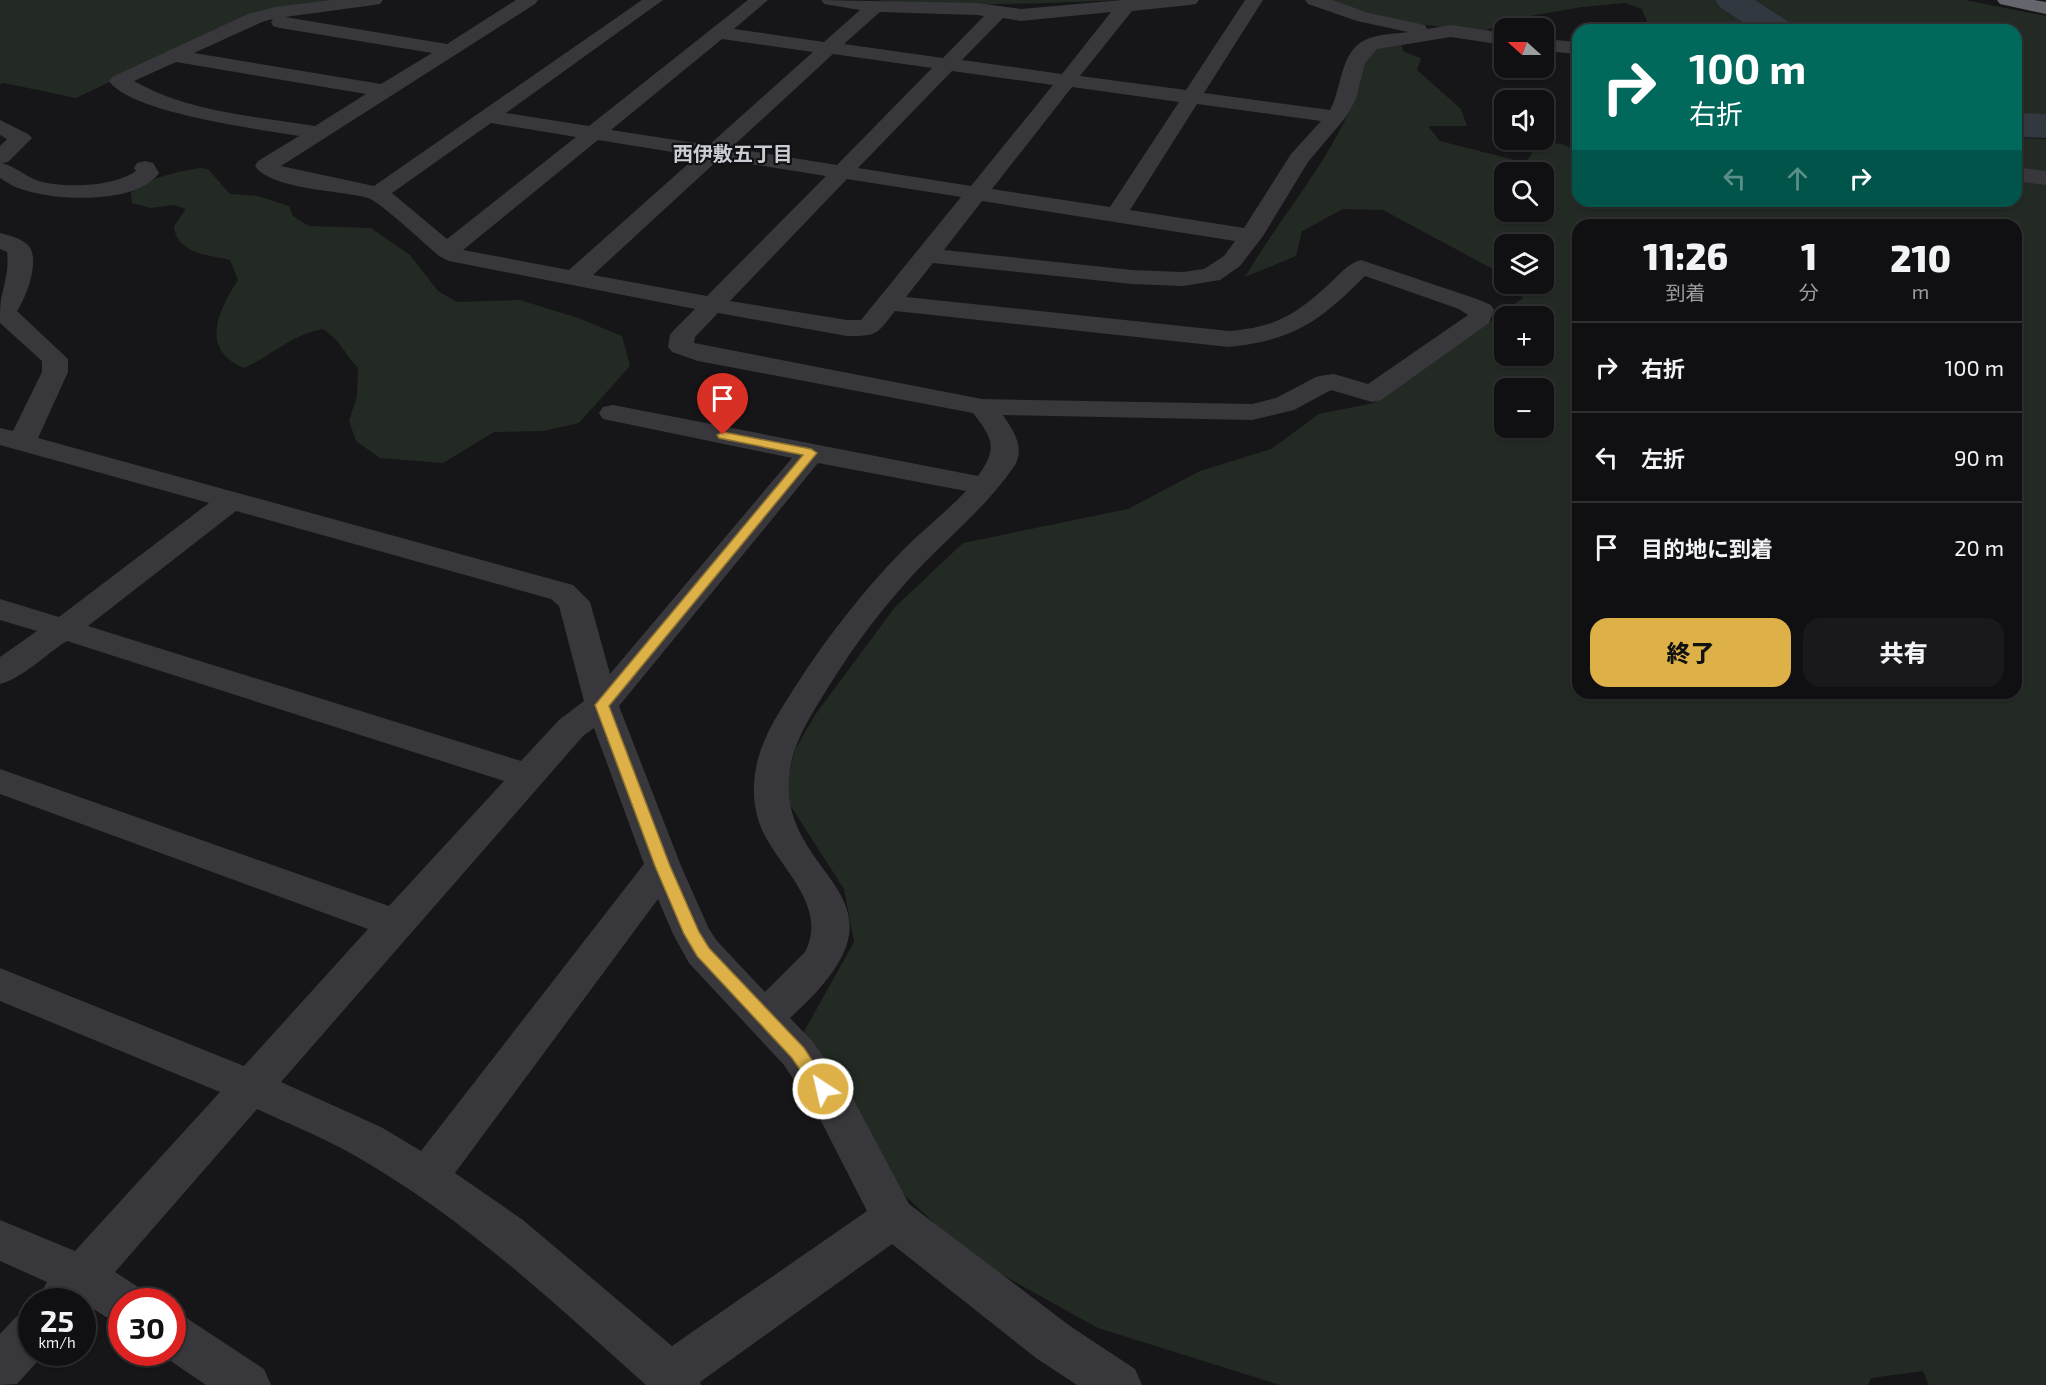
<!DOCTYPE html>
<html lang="ja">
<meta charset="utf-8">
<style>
body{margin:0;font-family:"Exo 2","Noto Sans JP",sans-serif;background:#19191b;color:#f1f3f6;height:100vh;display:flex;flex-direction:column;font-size:22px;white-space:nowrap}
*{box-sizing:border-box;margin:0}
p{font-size:20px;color:#9c9d9f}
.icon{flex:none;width:33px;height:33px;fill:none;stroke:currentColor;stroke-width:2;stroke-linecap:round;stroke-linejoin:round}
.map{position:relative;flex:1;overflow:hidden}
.sheet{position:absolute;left:1572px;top:219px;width:450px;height:480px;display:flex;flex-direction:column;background:#101012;border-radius:18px;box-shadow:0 2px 4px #0004,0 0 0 2px #303032}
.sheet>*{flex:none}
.guide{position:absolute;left:1572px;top:24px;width:450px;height:183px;border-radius:18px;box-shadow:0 2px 4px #0004,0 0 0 2px #303032;background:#00695c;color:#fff;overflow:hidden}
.needle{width:39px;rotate:291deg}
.controls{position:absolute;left:1494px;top:18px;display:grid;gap:12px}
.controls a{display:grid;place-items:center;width:60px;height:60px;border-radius:12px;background:#101012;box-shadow:0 2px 4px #0004,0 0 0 2px #303032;font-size:30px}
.speed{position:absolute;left:18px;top:1288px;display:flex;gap:12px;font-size:30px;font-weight:700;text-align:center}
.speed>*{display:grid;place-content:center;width:78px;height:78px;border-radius:50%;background:#101012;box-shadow:0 2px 4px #0004,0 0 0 2px #303032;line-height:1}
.speed small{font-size:15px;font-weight:400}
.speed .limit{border:9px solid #d22;background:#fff;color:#111}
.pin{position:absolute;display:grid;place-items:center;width:51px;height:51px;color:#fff;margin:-62px -26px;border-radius:50% 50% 50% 0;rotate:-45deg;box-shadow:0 0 6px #0007}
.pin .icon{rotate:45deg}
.me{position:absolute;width:66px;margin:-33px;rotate:325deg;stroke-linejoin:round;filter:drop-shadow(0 0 4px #0008)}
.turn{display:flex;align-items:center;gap:21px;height:126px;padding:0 18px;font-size:27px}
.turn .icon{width:78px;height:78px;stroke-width:2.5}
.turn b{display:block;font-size:42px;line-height:51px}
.lanes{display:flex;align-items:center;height:57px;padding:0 18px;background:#0003;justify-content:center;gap:30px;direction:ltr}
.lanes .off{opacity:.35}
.eta{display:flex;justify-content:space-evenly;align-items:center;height:102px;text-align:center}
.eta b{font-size:36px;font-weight:800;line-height:42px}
.cta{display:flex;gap:12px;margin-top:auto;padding:12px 18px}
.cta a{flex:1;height:69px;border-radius:18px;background:#ddb148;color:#111;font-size:24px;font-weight:800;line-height:69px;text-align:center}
.cta a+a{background:#19191b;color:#f1f3f6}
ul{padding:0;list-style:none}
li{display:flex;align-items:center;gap:18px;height:90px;padding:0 18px;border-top:2px solid #303032}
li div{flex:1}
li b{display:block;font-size:22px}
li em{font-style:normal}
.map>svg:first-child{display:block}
.green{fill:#232a24;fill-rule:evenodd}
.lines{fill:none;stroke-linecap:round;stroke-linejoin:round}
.river{fill:#31383f;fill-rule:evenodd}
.minor{fill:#38383c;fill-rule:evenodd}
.motorway{fill:#64666d;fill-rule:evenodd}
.route{fill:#ddb148;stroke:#90732f;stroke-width:1.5}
.labels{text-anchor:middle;stroke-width:4.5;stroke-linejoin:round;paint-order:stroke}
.far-neighbourhood-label{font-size:20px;font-weight:bold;fill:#caccd3;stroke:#111113}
</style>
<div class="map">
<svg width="2046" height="1385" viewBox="0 0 2046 1385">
<rect width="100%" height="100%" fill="#161618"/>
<g class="green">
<path d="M 0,0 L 336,0 L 212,33 L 76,98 L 4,83 L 0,84 Z"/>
<path d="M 873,0 L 1118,0 C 1036,4 954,7 873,0 Z"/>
<path d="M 1327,0 L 1965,0 L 2046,16 L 2046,124 L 2016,121 L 2016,30 L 1791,30 L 1764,17 L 1756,30 L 1635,30 L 1648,24 L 1642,9 L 1625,3 L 1582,7 L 1518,18 L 1481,32 L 1396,21 Z"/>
<path d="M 1401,44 L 1404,52 L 1421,58 L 1417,70 L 1461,109 L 1467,126 L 1428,126 L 1440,141 L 1526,163 L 1538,142 L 1562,144 L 1578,151 L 1578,201 L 2016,201 L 2016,138 L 2046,139 L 2046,1385 L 1929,1385 L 1923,1371 L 1871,1378 L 1868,1385 L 1280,1385 L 1098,1328 L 972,1258 L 900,1191 L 801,1037 L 854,942 L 844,889 L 783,794 L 795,750 L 815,715 L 895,607 L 963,543 L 1128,509 L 1200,471 L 1271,449 L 1319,414 L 1374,403 L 1523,298 L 1512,284 L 1544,284 L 1544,244 L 1504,244 L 1504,275 L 1383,210 L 1343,209 L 1302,231 L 1296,256 L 1245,277 C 1282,214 1335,156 1359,87 C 1361,80 1361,71 1361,64 L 1380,45 ZM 1504,172 L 1544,172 L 1544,212 L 1504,212 ZM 1578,225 L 2016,225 L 2016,693 L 1578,693 ZM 1504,316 L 1544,316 L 1544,356 L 1504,356 ZM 1504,388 L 1544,388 L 1544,428 L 1504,428 Z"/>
<path d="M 200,168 L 208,169 L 230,194 L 258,196 L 289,206 L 293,216 L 309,226 L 371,228 L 410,255 L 438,291 L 457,302 L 520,300 L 578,318 L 622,336 L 630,366 L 579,423 L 544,431 L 494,432 L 443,463 L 380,458 L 356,441 L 349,421 L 357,396 L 358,368 C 343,352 342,342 323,329 C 293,334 272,355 244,368 C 199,349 218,311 238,280 L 230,260 C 208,255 176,253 174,226 L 186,209 L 174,205 L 151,208 L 132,203 L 131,192 C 151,177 176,172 200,168 Z"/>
</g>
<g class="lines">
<g class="river">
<path d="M 1715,0 L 1755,0 L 1790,23 L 1796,30 L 1754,30 L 1720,7 Z"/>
<path d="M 2016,113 L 2046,114 L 2046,138 L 2016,137 Z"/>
</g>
<g class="minor">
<path d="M 332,0 L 383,0 L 380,4 L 374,5 L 285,17 L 447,44 L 516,0 L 538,0 L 535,4 L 281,166 L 374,186 L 642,0 L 663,0 L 506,113 L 589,126 L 748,0 L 768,0 L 734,29 L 824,42 L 860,10 L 824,4 L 821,0 L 977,3 L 1021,9 L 1122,0 L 1199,0 L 1196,4 L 1190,5 L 1132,11 L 1080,76 L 1186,90 L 1245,0 L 1263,0 L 1204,93 L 1330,110 C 1342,88 1340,52 1365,40 C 1377,34 1395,34 1408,32 L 1357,21 L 1308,4 L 1305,0 L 1332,0 L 1369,13 L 1425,25 L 1427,29 L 1451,25 L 1504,33 L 1504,45 L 1451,37 L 1377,49 L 1365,63 L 1356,99 L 1346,117 L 1308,162 L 1263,236 L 1240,266 L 1220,280 L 1183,286 L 1132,284 L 933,263 L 906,297 L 1229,331 C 1275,327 1294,316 1328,285 C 1338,276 1348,263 1361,260 L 1477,299 L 1491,305 L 1494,310 L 1489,323 L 1381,400 L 1372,402 L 1331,390 L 1294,410 L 1252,420 L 1003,415 C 1013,430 1025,447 1015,465 C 988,504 959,528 926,561 C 887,601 853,646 824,694 C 809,718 795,741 790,768 C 772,883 933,890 790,1018 L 812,1041 L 850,1093 L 909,1204 L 1070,1326 L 1135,1369 L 1142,1385 L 1077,1385 L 1036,1358 L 892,1244 L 700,1382 L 701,1385 L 646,1385 C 553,1302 462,1216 352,1154 C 322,1137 289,1124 257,1109 L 115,1272 L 138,1287 L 145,1302 L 122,1302 L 122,1323 L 106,1317 L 86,1304 L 82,1309 L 82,1302 L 36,1302 L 47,1282 L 0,1261 L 0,1220 L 75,1251 L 220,1092 L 0,1001 L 0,968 L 244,1066 L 368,929 L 0,794 L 0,769 L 389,906 L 504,781 L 67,641 C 46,654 23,678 0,684 L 0,657 L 37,631 L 0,620 L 0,599 L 59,617 L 209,503 L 0,445 L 0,428 L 13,431 L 42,372 L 42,361 L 0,323 C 0,315 0,306 1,299 C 5,282 9,269 7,252 L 0,249 L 0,233 C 8,235 20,238 27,244 C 42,257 26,298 17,311 L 68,359 L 68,372 L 38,438 L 573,585 L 590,602 L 610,674 L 792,458 L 603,419 L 599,413 L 603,407 L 613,405 L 978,476 C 998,448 993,439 973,413 L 698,361 L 672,352 L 668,347 L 670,335 L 674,330 L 695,309 L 449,261 L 439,256 C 426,245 379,201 368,198 C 340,190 272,190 255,166 L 258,161 L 299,136 C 259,129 131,113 109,81 L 112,77 L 248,14 L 275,7 ZM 880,12 L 977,15 L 984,16 L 943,58 L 844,44 ZM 1111,12 L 1062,74 L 962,60 L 1003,18 L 1021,21 ZM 273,19 L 271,22 L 273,26 L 280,28 L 432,53 L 381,84 L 194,53 L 262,22 ZM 722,39 L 813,52 L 709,145 L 611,130 ZM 833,54 L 932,68 L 837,165 L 731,148 ZM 176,62 L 366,94 L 315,126 C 254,116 188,112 134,81 ZM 952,71 L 1053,85 L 971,186 L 858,168 ZM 1072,87 L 1179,102 L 1110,207 L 992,189 ZM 1197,104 L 1321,121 L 1291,154 L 1244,228 L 1130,210 ZM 491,123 L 576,137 L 447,239 L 392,193 ZM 598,140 L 697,156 L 569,270 L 463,250 ZM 719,159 L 826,176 L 707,296 L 593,275 ZM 847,179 L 961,197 L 861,320 L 847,320 L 730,301 ZM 982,201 L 1235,241 L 1224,256 L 1204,269 L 1183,272 L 1132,270 L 944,250 ZM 1365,276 L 1459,309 L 1468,315 L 1368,384 L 1334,374 L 1325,375 L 1316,377 L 1276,398 L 1252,404 L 982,399 L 694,343 L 695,337 L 718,313 L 847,336 C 878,336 876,335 895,311 L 1229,347 C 1294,340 1319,322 1365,276 ZM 818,463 L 966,491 C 946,512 923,530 903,550 C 861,593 825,640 793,690 C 774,720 755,749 754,786 C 753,802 757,820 764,834 C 783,871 828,908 805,952 L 765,992 L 717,941 L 709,929 L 681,866 L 619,706 ZM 236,511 L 551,599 L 559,606 L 584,701 L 559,720 L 521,761 L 88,626 ZM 594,728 L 644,864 L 421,1151 L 381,1127 L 281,1082 L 583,736 ZM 658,899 L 673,934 L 689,963 L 784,1065 L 820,1119 L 867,1211 L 672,1346 L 523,1220 L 455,1173 Z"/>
<path d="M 1544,39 L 1578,42 L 1578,54 L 1544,51 Z"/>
<path d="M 0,120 L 28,134 L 32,138 L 8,162 L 2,163 C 14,166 24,175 36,180 C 61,189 114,187 136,171 L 134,168 L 137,163 L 145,161 L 153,163 L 159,173 C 137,205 53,201 21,189 C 13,187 7,182 0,178 L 0,146 L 7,139 L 0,135 Z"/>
<path d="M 2016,167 L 2046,171 L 2046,185 L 2016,181 Z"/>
<path d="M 32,1311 L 32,1353 L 45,1353 L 17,1384 L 0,1385 L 0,1334 L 16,1317 Z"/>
<path d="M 172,1313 L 188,1319 L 264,1369 L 271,1385 L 206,1385 L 159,1353 L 172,1353 Z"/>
</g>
<path class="motorway" d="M 1997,0 L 2034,0 L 2046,2 L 2046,14 L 2000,4 Z"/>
</g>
<path class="route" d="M 723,432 L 811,449 L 817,453 L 609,706 L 670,866 L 699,932 L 709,948 L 804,1048 L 831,1089 L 829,1094 L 823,1096 L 817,1094 L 792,1058 L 697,956 L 684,934 L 655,866 L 595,705 L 803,455 L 719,438 L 717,435 Z"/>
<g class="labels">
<g class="far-neighbourhood-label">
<text x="733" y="161">西伊敷五丁目</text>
</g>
</g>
</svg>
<div class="controls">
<a><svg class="needle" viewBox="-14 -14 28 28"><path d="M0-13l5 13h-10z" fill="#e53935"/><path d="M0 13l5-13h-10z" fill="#9c9d9f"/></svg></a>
<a><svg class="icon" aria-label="sound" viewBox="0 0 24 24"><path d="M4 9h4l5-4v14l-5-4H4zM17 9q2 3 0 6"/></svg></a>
<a><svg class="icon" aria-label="search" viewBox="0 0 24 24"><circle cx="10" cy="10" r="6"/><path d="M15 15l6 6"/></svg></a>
<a><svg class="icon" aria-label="layers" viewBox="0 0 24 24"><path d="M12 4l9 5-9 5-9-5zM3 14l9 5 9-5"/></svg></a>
<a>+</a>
<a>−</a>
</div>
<div class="speed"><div>25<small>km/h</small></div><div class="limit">30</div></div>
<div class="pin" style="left:723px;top:435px;background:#d93025"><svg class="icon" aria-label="arrive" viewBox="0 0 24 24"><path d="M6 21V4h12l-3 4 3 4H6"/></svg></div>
<svg class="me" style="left:823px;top:1089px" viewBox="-20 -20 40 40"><circle r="17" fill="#ddb148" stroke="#fff" stroke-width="3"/><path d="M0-11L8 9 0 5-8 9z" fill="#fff"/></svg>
<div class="guide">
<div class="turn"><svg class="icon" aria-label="right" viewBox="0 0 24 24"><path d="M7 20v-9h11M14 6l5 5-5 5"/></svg><div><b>100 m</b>右折</div></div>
<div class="lanes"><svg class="icon off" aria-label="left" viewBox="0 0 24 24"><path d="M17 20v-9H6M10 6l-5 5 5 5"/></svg><svg class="icon off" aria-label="ahead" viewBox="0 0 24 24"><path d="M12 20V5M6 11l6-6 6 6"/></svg><svg class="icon" aria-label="right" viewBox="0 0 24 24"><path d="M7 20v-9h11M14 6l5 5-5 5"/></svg></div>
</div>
<section class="sheet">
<div class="eta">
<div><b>11:26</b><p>到着</p></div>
<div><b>1</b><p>分</p></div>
<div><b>210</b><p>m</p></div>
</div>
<ul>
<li><svg class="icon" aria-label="right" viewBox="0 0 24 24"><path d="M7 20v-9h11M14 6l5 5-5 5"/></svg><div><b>右折</b></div><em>100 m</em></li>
<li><svg class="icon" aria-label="left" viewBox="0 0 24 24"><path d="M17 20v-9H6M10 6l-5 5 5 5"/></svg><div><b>左折</b></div><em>90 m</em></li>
<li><svg class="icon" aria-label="arrive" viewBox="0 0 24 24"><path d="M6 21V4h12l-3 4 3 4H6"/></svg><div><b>目的地に到着</b></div><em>20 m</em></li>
</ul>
<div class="cta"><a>終了</a><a>共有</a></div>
</section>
</div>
